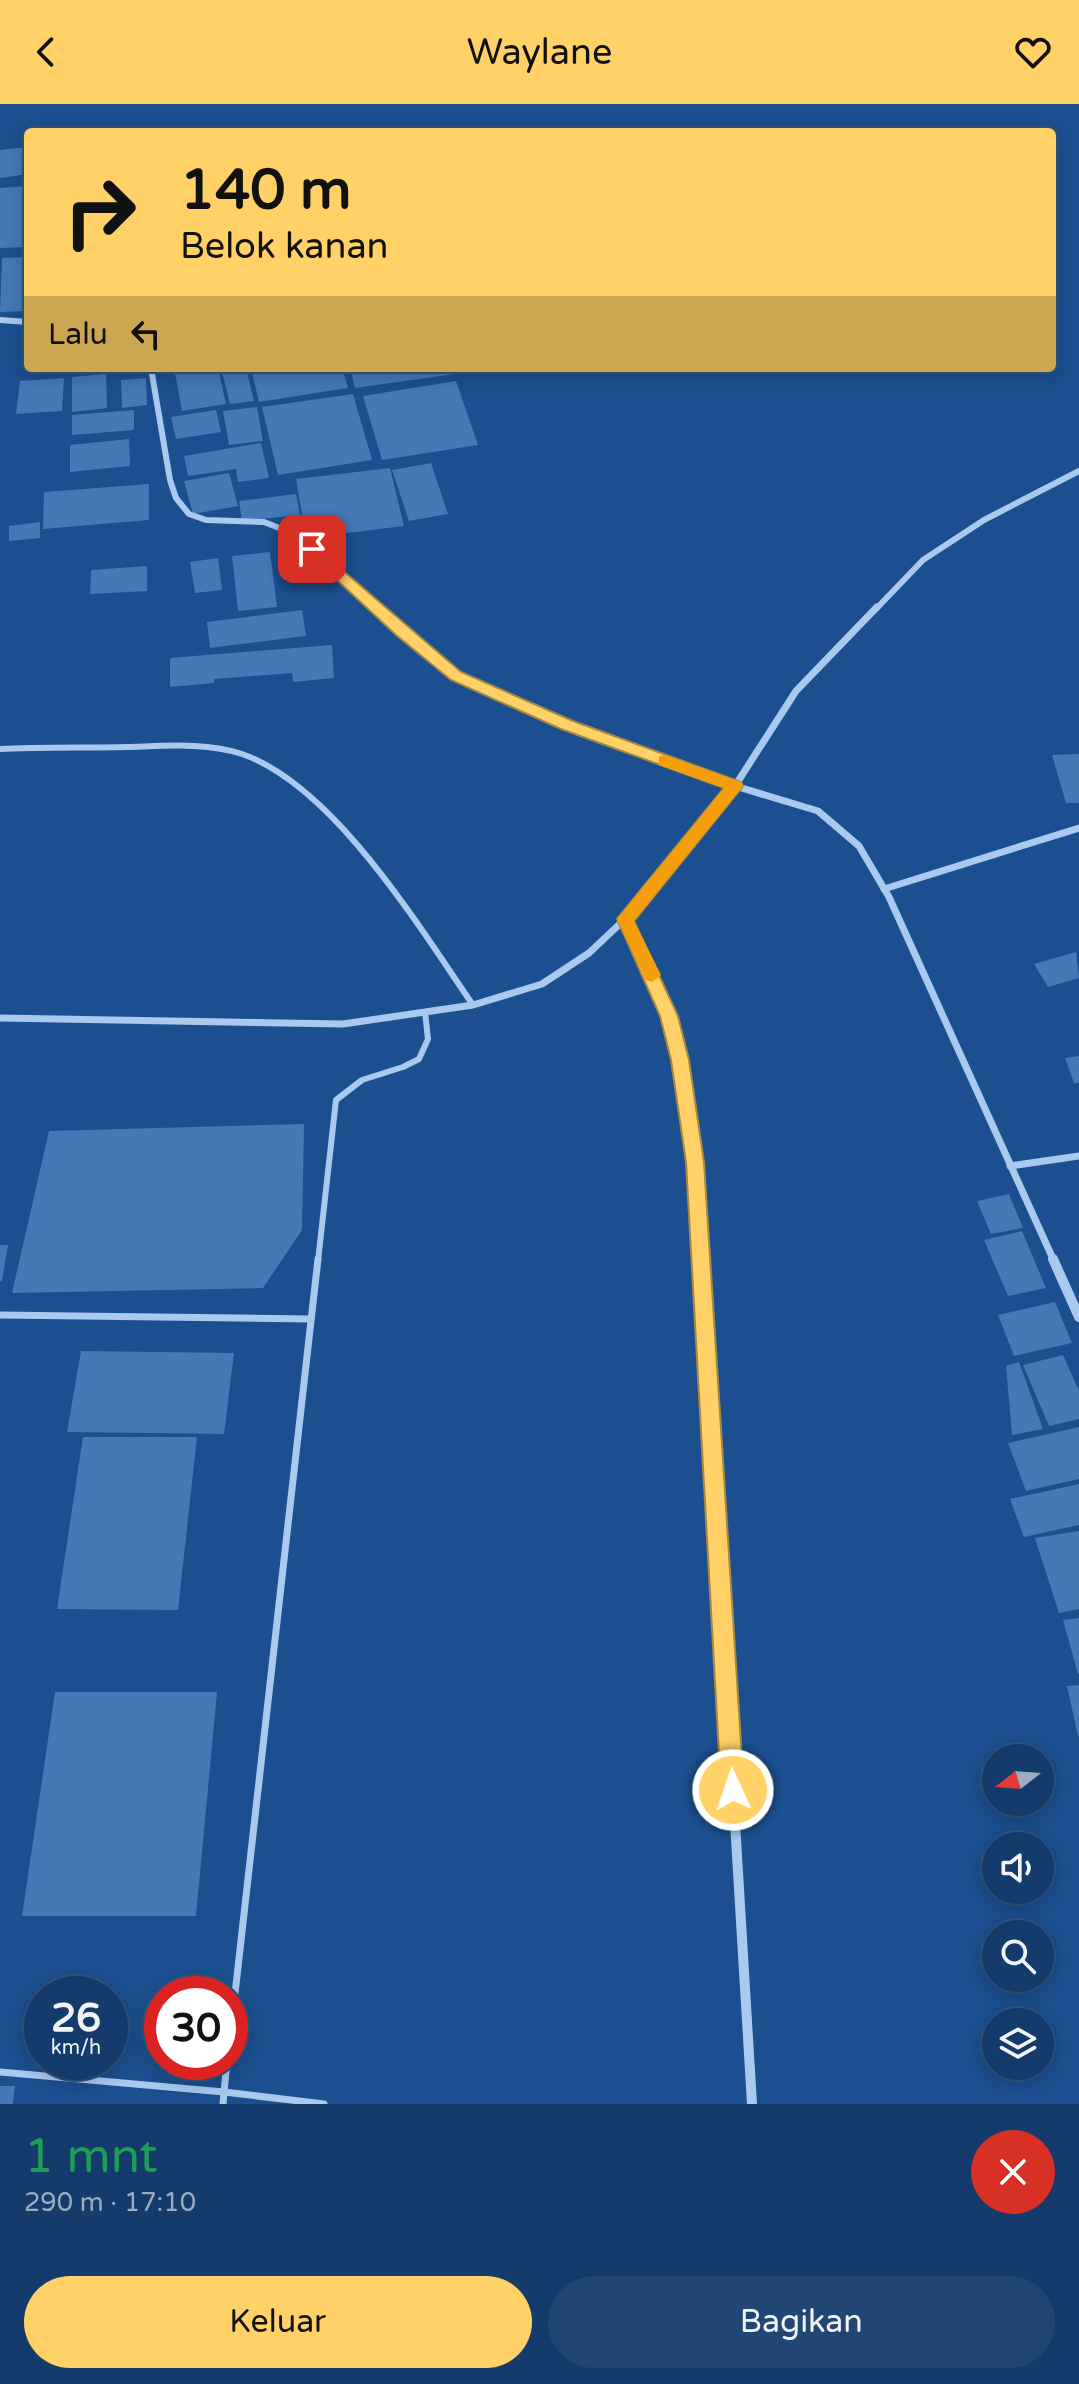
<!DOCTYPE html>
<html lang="id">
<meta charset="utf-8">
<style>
body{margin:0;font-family:"Varela Round",sans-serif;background:#214673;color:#f1f3f6;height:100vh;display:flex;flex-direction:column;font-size:30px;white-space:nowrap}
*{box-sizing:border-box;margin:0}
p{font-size:26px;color:#9dadc1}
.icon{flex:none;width:44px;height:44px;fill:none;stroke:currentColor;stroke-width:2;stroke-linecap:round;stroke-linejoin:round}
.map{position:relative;height:2000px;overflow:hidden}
.side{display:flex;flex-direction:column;background:#143b6b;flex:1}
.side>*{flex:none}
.top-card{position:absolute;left:24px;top:24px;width:1032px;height:244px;border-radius:8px;box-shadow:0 4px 20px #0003,0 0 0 2px #33557e;background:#ffd166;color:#111;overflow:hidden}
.needle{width:52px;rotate:253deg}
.fabs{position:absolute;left:982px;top:1640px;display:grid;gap:16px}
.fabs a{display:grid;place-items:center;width:72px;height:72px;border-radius:50%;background:#143b6b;box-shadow:0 4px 20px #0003,0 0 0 2px #33557e;font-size:40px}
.speed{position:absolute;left:24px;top:1872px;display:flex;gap:16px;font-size:40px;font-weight:700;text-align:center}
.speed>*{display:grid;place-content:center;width:104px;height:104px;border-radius:50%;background:#143b6b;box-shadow:0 4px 20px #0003,0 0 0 2px #33557e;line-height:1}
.speed small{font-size:20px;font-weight:400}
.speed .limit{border:12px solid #d22;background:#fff;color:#111}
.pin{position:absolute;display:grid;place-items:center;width:68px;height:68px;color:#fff;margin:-34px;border-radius:16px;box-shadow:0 4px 12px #0006}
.me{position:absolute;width:88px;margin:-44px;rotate:357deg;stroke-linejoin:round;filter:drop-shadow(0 0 6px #0008)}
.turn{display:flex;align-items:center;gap:28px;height:168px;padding:0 24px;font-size:36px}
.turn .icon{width:104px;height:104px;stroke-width:2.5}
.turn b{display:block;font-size:56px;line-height:68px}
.then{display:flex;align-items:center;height:76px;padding:0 24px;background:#0003;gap:16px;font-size:30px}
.round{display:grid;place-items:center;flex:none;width:84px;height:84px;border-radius:42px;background:#214673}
.summary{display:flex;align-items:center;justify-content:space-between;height:136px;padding:0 24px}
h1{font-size:48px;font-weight:600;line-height:60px;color:#1e9e55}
.action{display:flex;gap:16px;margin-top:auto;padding:16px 24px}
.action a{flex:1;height:92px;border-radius:48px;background:#ffd166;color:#111;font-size:32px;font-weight:600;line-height:92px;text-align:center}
.action a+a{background:#214673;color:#f1f3f6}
header{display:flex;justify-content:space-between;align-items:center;height:104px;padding:0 24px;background:#ffd166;color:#111;font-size:36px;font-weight:600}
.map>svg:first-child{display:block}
.building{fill:#4478b7}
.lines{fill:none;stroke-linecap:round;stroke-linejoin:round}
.lane-far1{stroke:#a9c9ee;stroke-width:6}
.lane{stroke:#a9c9ee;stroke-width:7}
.street-far2{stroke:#a9c9ee;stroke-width:6}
.street-far1{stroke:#a9c9ee;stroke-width:7}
.street{stroke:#a9c9ee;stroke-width:10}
.route{fill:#ffd166;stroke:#a68842;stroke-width:2}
.slow{fill:#f59e0b}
</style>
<header><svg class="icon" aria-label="back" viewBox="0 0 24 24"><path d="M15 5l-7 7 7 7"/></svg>Waylane<svg class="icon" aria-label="heart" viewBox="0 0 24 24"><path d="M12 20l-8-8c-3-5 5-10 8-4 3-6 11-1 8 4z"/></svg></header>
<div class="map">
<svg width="1079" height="2000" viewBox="0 0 1079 2000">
<rect width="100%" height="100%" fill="#1b4f8f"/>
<g class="building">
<path d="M 28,43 L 28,70 L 0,74 L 0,46 Z"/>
<path d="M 28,82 L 28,143 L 0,144 L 0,84 Z"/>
<path d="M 28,153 L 28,207 L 0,208 L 2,154 Z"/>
<path d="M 218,264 L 226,300 L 182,307 L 175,269 Z"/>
<path d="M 221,264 L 246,264 L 254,297 L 230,300 Z"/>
<path d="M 251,264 L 342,264 L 348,284 L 259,298 Z"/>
<path d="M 350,264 L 453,264 L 455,270 L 355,284 Z"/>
<path d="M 106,270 L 107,304 L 72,308 L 72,273 Z"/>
<path d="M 64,274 L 62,307 L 16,310 L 20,277 Z"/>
<path d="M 146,274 L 147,301 L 122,304 L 121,276 Z"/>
<path d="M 456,277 L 478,341 L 382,356 L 363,292 Z"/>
<path d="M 353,290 L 372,356 L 278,371 L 262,303 Z"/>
<path d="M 257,303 L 263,337 L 229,341 L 223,307 Z"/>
<path d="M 134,306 L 134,326 L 72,331 L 72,311 Z"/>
<path d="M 216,306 L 221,328 L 176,335 L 171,313 Z"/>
<path d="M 129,335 L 130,362 L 70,368 L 70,341 Z"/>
<path d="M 261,339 L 269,374 L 238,378 L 236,365 L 188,372 L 184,352 Z"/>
<path d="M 431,359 L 448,410 L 409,417 L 392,366 Z"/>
<path d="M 390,364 L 404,422 L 306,434 L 296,375 Z"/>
<path d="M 229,369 L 238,402 L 193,410 L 184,377 Z"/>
<path d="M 149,380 L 149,416 L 43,425 L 44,388 Z"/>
<path d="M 296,390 L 300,411 L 242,417 L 239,397 Z"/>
<path d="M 40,418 L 40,434 L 9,437 L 9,422 Z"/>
<path d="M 270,448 L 277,503 L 238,507 L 232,452 Z"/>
<path d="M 218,454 L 222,486 L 195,489 L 190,458 Z"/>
<path d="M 147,462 L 147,487 L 90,490 L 91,466 Z"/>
<path d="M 302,506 L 306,532 L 210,544 L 207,518 Z"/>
<path d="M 332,541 L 334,574 L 293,578 L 292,569 L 214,575 L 214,579 L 170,583 L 170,554 Z"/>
<path d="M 1079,650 L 1079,699 L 1066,699 L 1052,651 Z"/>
<path d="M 1076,848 L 1079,874 L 1048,883 L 1034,860 Z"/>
<path d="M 1079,952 L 1079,979 L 1074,979 L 1065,954 Z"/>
<path d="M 304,1020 L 302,1126 L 263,1184 L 12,1189 L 49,1027 Z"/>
<path d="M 1009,1090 L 1023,1124 L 991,1130 L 977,1097 Z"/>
<path d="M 1022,1127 L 1046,1184 L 1008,1192 L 984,1136 Z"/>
<path d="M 0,1141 L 8,1141 L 2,1177 L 0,1177 Z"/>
<path d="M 1055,1198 L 1072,1239 L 1014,1252 L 998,1211 Z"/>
<path d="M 81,1247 L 234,1249 L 224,1330 L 67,1328 Z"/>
<path d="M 1063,1251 L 1079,1287 L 1079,1315 L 1049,1322 L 1023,1261 Z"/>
<path d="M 1019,1258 L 1043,1325 L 1012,1331 L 1006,1262 Z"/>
<path d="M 1079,1323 L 1079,1375 L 1026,1387 L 1008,1339 Z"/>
<path d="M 83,1333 L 197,1333 L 178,1506 L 57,1505 Z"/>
<path d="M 1079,1380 L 1079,1421 L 1024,1433 L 1010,1395 Z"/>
<path d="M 1079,1427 L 1079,1505 L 1059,1509 L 1035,1434 Z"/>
<path d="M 1079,1514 L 1079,1570 L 1078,1570 L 1063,1516 Z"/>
<path d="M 1079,1581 L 1079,1632 L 1078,1632 L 1067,1582 Z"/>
<path d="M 55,1588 L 217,1588 L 196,1812 L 22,1812 Z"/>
<path d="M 0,1982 L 15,1982 L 13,2000 L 0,2000 Z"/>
</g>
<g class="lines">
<g class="lane-far1">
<path d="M 0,645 C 42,643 85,644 127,643 C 164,642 207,638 242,650 C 334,682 419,823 473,901"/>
<path d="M 318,1157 L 336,996 L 362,976 L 403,963 L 419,955 L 428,935 L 425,908"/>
</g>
<g class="lane">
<path d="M 0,1211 L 310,1215"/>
<path d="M 230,1934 L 318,1155"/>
<path d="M 227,1958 L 224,1988 L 324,2000"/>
<path d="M 0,1968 L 224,1988 L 223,2000"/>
</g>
<g class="street-far2">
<path d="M 0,216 L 28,218"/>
<path d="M 151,264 L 170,376 L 176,394 L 189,410 L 206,416 L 264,418 L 297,431 L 378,505"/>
<path d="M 876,505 L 923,456 L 984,416 L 1079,367"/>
</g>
<g class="street-far1">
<path d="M 376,503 L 456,572 L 567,621 L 735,682 L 818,707 L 859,742 L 889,793 L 1054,1157"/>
<path d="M 884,785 L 1079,724"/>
<path d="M 625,815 C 640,847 660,881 670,915 C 693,993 696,1077 701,1157"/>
<path d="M 0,914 L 343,920 L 473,901 L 542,880 L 589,849 L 625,815 L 735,682 L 796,587 L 877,503"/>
<path d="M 1010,1062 L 1079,1052"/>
</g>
<g class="street">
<path d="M 701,1155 L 752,2000"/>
<path d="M 1053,1155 L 1079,1213"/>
</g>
</g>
<path class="route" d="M 312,440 L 461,568 L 573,617 L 741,678 L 743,682 L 634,817 L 678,912 L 689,956 L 704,1058 L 744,1686 L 741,1694 L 733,1697 L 725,1694 L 721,1686 L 686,1058 L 671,956 L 660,912 L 617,815 L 724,684 L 561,625 L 451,576 L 396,531 L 307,448 L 307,441 Z"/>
<path class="slow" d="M 665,651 L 741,678 L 743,682 L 634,817 L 661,871 L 652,878 L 646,876 L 617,815 L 724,684 L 659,661 L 659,652 Z"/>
</svg>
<div class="fabs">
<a><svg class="needle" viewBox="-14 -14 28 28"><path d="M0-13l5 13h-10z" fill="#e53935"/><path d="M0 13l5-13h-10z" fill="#9dadc1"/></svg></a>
<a><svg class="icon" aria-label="sound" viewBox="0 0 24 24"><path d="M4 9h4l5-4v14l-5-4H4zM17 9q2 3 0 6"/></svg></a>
<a><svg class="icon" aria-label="search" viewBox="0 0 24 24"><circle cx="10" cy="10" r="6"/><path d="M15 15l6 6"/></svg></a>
<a><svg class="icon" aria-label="layers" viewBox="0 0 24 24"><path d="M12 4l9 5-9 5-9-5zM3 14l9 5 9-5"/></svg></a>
</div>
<div class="speed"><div>26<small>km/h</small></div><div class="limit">30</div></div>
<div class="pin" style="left:312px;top:445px;background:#d93025"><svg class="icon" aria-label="arrive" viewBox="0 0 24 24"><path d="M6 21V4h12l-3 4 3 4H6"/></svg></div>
<svg class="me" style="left:733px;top:1686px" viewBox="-20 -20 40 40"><circle r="17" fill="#ffd166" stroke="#fff" stroke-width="3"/><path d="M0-11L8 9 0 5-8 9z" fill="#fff"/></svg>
<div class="top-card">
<div class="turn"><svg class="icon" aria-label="right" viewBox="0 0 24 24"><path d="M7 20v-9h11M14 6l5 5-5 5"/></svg><div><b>140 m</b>Belok kanan</div></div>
<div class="then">Lalu<svg class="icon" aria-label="left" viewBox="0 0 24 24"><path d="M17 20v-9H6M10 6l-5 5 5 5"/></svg></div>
</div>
</div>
<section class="side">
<div class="summary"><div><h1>1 mnt</h1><p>290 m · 17:10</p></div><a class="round" style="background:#d93025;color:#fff"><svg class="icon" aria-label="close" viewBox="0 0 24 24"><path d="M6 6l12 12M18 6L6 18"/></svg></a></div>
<div class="action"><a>Keluar</a><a>Bagikan</a></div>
</section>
